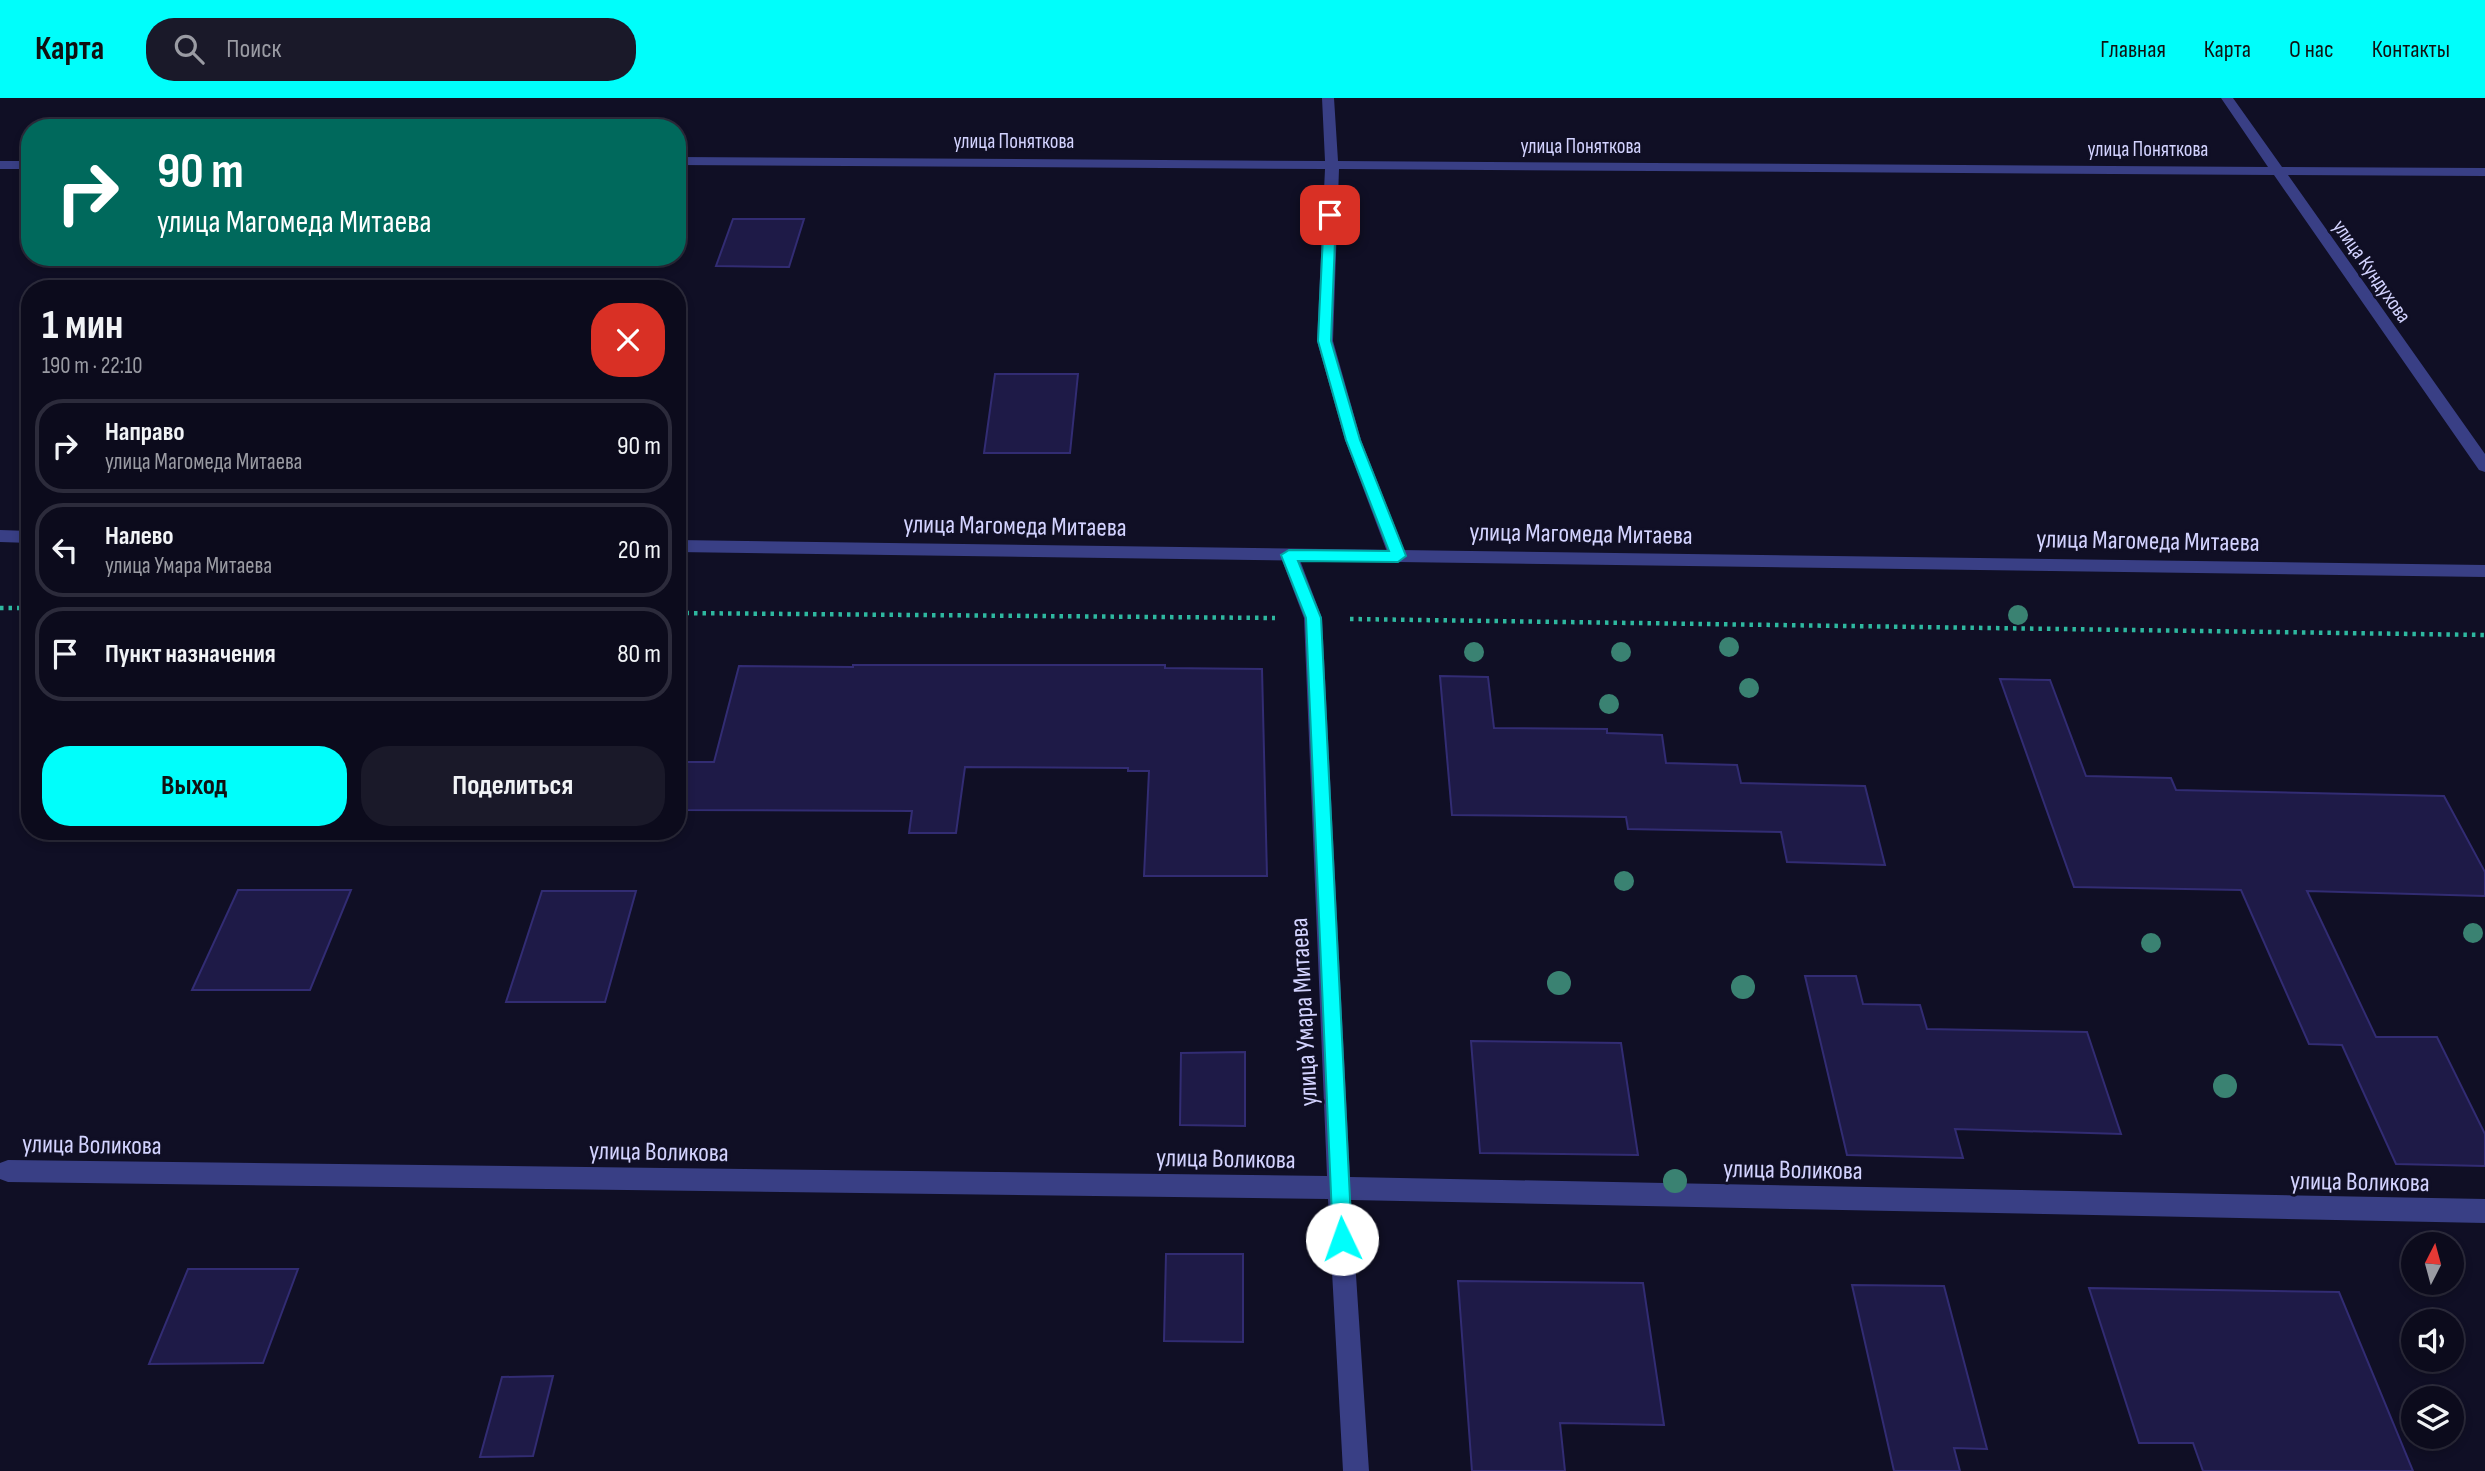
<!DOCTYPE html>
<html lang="ru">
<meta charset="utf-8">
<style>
body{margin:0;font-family:"Sofia Sans Condensed",sans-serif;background:#1a1929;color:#f1f3f6;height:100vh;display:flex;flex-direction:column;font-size:26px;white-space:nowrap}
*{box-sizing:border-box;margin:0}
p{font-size:23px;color:#9a9ba3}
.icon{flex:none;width:38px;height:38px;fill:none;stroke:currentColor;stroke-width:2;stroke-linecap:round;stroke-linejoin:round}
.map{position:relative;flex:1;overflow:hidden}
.drawer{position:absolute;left:21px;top:182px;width:665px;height:560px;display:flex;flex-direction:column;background:#0c0b1c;border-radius:28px;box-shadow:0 4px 10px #0003,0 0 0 2px #2c2b3b}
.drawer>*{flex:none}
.banner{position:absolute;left:21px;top:21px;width:665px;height:147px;border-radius:28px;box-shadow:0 4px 10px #0003,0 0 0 2px #2c2b3b;background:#00695c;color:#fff;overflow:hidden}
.needle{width:46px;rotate:6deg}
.buttons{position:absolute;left:2401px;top:1134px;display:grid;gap:14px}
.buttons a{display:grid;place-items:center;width:63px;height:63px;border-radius:50%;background:#0c0b1c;box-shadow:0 4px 10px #0003,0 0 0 2px #2c2b3b;font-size:35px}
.pin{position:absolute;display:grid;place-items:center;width:60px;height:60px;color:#fff;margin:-30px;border-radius:14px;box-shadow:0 4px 10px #0006}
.me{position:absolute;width:77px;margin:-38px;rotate:357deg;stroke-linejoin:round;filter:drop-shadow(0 0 5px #0008)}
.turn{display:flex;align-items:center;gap:24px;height:147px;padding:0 21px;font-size:32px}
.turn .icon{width:91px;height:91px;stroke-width:2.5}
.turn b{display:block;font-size:49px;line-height:60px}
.round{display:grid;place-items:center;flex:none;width:74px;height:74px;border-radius:28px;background:#1a1929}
.headline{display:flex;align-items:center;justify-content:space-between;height:119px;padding:0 21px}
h1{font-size:42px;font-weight:700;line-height:52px}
.cta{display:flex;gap:14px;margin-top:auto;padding:14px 21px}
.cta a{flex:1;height:80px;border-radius:28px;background:#00fefb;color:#111;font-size:28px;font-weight:700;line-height:80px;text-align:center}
.cta a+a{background:#1a1929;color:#f1f3f6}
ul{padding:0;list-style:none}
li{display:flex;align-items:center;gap:21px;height:94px;margin:0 14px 10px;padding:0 7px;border:4px solid #2c2b3b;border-radius:28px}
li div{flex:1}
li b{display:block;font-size:26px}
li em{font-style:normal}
header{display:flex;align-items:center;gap:42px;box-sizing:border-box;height:98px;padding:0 35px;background:#00fefb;color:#111}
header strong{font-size:33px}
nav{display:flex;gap:38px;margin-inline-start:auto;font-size:24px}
.search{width:490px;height:63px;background:#1a1929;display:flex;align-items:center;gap:18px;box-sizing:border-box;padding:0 24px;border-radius:28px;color:#9a9ba3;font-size:26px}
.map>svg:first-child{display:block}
.building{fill:#1e1a47;stroke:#322c73;stroke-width:2}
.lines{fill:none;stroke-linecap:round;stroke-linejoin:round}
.path{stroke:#2eb8a0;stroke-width:4.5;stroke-dasharray:3.5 5;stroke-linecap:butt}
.minor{fill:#393f85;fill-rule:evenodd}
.tertiary{fill:#393f85;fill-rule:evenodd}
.tree{fill:#3a8272}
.route{fill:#00fefb;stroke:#00a5a3;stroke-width:2}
.labels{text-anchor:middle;stroke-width:6;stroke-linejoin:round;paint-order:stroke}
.far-street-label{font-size:21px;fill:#d3d3ff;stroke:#100f25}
.street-label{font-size:26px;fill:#d3d3ff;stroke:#100f25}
</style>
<header>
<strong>Карта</strong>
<div class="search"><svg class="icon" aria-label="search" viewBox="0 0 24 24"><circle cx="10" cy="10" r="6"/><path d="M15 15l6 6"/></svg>Поиск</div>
<nav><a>Главная</a><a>Карта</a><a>О нас</a><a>Контакты</a></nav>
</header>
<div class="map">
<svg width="2485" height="1373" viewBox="0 0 2485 1373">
<rect width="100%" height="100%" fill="#100f25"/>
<g class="building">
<path d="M 733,121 L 804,121 L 789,169 L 716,168 Z"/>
<path d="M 995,276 L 1078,276 L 1070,355 L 984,355 Z"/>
<path d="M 853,567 L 1165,567 L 1165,570 L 1262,571 L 1267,778 L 1144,778 L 1149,673 L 1128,673 L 1128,670 L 965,669 L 956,735 L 909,735 L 912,713 L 677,712 L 677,697 L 686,664 L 714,664 L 739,568 L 853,569 Z"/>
<path d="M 1440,578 L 1488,579 L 1494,630 L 1607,631 L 1607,635 L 1662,637 L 1666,665 L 1737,667 L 1741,685 L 1865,688 L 1885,767 L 1787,764 L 1781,734 L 1628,731 L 1626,719 L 1452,717 Z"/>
<path d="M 2000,581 L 2050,582 L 2086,678 L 2171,680 L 2176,692 L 2444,698 L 2485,774 L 2485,798 L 2307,793 L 2376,939 L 2437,939 L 2485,1036 L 2485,1068 L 2396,1066 L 2342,947 L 2309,946 L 2241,792 L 2074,789 Z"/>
<path d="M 238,792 L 351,792 L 310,892 L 192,892 Z"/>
<path d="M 542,793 L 636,793 L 605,904 L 506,904 Z"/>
<path d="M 1805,878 L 1856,878 L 1863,906 L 1920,907 L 1927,931 L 2087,934 L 2121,1036 L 1955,1031 L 1963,1060 L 1847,1057 Z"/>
<path d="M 1471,943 L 1621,945 L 1638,1057 L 1480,1055 Z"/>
<path d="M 1245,954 L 1245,1028 L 1180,1027 L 1181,955 Z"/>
<path d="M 1166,1156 L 1243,1156 L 1243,1244 L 1164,1243 Z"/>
<path d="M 188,1171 L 298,1171 L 263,1265 L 149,1266 Z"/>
<path d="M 1458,1183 L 1643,1185 L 1664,1327 L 1560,1325 L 1565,1373 L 1472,1373 Z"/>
<path d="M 1852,1187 L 1944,1188 L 1987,1351 L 1954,1350 L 1960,1373 L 1894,1373 Z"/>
<path d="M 2089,1190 L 2339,1194 L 2413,1373 L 2203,1373 L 2193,1345 L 2139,1345 Z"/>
<path d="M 553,1278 L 533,1358 L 480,1359 L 502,1279 Z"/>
</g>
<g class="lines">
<g class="path">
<path d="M 0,510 L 30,510"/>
<path d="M 677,515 L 1275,520"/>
<path d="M 1350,521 L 2485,537"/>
</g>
<g class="minor">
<path d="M 1322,0 L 1334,0 L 1338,63 L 2268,69 L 2221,0 L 2233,0 L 2282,69 L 2485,70 L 2485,78 L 2288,77 L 2485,356 L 2485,374 L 2479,372 L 2274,77 L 1339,71 L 1333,243 L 1361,342 L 1407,459 L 1404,464 L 1392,464 L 1389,459 L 1345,342 L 1317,243 L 1325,71 L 677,67 L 677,59 L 1325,63 Z"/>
<rect x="0" y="63" width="30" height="8"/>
<path d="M 1289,451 L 1295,452 L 1298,457 L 1322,520 L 1350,1079 L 2485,1101 L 2485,1125 L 1351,1102 L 1369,1373 L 1343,1373 L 1328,1101 L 8,1084 L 0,1081 L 0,1065 L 8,1062 L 1327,1078 L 1304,520 L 1280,457 L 1283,452 Z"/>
</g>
<g class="tertiary">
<path d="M 0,432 L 30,433 L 30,445 L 0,444 Z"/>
<path d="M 677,442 L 2485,467 L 2485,479 L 677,454 Z"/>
</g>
</g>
<g class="tree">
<circle cx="2018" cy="517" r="10"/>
<circle cx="1729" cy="549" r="10"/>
<circle cx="1474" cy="554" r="10"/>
<circle cx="1621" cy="554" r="10"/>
<circle cx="1749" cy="590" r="10"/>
<circle cx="1609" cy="606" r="10"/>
<circle cx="1624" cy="783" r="10"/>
<circle cx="2473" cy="835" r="10"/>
<circle cx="2151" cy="845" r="10"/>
<circle cx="1559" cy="885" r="12"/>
<circle cx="1743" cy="889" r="12"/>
<circle cx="2225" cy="988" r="12"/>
<circle cx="1675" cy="1083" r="12"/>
</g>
<path class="route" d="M 1330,114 L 1336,117 L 1331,243 L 1360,342 L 1406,458 L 1398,464 L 1298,463 L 1321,520 L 1352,1141 L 1349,1148 L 1342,1151 L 1335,1148 L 1333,1141 L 1306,520 L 1281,457 L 1289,452 L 1389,453 L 1346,342 L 1318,243 L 1324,117 Z"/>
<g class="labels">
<g class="far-street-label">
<text x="1014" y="50">улица Поняткова</text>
<text x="1581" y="55">улица Поняткова</text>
<text x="2148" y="58">улица Поняткова</text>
<text transform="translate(2372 173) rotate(55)" y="7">улица Кундухова</text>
</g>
<g class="street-label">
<text transform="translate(1015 427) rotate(1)" y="9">улица Магомеда Митаева</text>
<text transform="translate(1581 435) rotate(1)" y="9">улица Магомеда Митаева</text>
<text transform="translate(2148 442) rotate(1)" y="9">улица Магомеда Митаева</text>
<text transform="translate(1303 914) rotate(-93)" y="9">улица Умара Митаева</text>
<text transform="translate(92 1046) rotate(1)" y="9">улица Воликова</text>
<text transform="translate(659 1053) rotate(1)" y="9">улица Воликова</text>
<text transform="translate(1226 1060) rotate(1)" y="9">улица Воликова</text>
<text transform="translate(1793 1071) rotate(1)" y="9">улица Воликова</text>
<text transform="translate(2360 1083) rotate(1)" y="9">улица Воликова</text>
</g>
</g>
</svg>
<div class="buttons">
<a><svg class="needle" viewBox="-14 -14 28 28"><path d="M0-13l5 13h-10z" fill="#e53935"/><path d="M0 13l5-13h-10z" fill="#9a9ba3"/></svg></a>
<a><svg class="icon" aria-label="sound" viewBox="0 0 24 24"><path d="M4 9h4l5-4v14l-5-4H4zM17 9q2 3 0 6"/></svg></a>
<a><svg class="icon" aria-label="layers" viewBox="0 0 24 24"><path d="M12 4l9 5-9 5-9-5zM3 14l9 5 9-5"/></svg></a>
</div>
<div class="pin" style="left:1330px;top:117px;background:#d93025"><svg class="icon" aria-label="arrive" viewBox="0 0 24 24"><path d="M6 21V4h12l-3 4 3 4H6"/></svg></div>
<svg class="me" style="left:1342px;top:1141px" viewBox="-20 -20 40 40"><circle r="19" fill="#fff"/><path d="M0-13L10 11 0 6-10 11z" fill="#00fefb"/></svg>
<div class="banner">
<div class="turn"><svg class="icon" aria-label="right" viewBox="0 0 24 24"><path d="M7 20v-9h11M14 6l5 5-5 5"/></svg><div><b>90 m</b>улица Магомеда Митаева</div></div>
</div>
<section class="drawer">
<div class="headline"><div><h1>1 мин</h1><p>190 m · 22:10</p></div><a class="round" style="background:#d93025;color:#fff"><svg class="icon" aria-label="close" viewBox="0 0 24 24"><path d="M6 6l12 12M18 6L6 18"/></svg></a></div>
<ul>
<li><svg class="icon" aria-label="right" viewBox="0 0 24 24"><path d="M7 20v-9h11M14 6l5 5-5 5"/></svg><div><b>Направо</b><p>улица Магомеда Митаева</p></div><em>90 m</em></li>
<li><svg class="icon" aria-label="left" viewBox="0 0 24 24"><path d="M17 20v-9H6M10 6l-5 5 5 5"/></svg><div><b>Налево</b><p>улица Умара Митаева</p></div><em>20 m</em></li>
<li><svg class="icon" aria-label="arrive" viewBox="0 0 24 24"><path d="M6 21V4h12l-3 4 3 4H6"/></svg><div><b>Пункт назначения</b></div><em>80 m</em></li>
</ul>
<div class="cta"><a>Выход</a><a>Поделиться</a></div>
</section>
</div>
